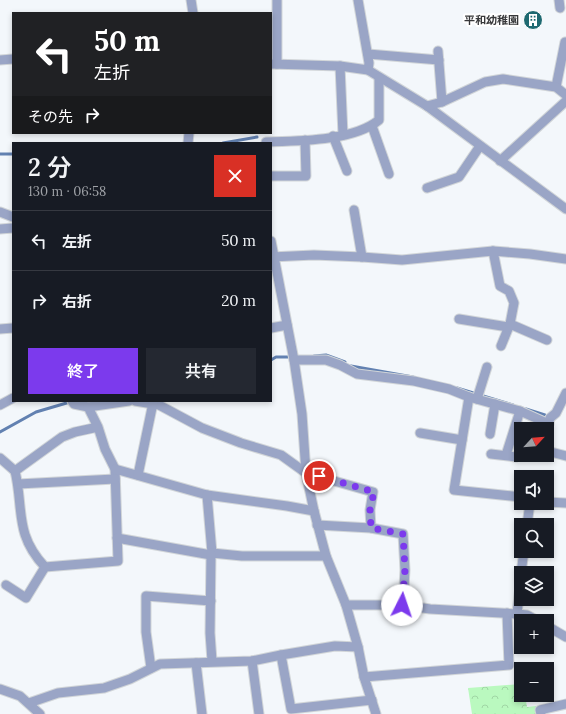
<!DOCTYPE html>
<html lang="ja">
<meta charset="utf-8">
<style>
body{margin:0;font-family:Lora,"Noto Sans JP",serif;background:#242831;color:#f1f3f6;height:100vh;display:flex;flex-direction:column;font-size:15px;white-space:nowrap}
*{box-sizing:border-box;margin:0}
p{font-size:13px;color:#9ea1a6}
.icon{flex:none;width:22px;height:22px;fill:none;stroke:currentColor;stroke-width:2;stroke-linecap:round;stroke-linejoin:round}
.map{position:relative;flex:1;overflow:hidden}
.sheet{position:absolute;left:12px;top:142px;width:260px;height:260px;display:flex;flex-direction:column;background:#171b24;border-radius:0px;box-shadow:0 2px 6px #0003}
.sheet>*{flex:none}
.guide{position:absolute;left:12px;top:12px;width:260px;height:122px;border-radius:0px;box-shadow:0 2px 6px #0003;background:#202124;color:#fff;overflow:hidden}
.needle{width:26px;rotate:64deg}
.controls{position:absolute;left:514px;top:422px;display:grid;gap:8px}
.controls a{display:grid;place-items:center;width:40px;height:40px;border-radius:0px;background:#171b24;box-shadow:0 2px 6px #0003;font-size:20px}
.pin{position:absolute;display:grid;place-items:center;width:34px;height:34px;color:#fff;margin:-17px;border:2px solid #fff;border-radius:50%;box-shadow:0 1px 4px #0007}
.me{position:absolute;width:44px;margin:-22px;rotate:4deg;stroke-linejoin:round;filter:drop-shadow(0 0 3px #0008)}
.turn{display:flex;align-items:center;gap:14px;height:84px;padding:0 16px;font-size:18px}
.turn .icon{width:52px;height:52px;stroke-width:2.5}
.turn b{display:block;font-size:28px;line-height:34px}
.then{display:flex;align-items:center;height:38px;padding:0 16px;background:#0003;gap:8px;font-size:15px}
.round{display:grid;place-items:center;flex:none;width:42px;height:42px;border-radius:0px;background:#242831}
.headline{display:flex;align-items:center;justify-content:space-between;height:68px;padding:0 16px}
h1{font-size:24px;font-weight:600;line-height:30px}
.cta{display:flex;gap:8px;margin-top:auto;padding:8px 16px}
.cta a{flex:1;height:46px;border-radius:0px;background:#7c3aed;color:#fff;font-size:16px;font-weight:600;line-height:46px;text-align:center}
.cta a+a{background:#242831;color:#f1f3f6}
ul{padding:0;list-style:none}
li{display:flex;align-items:center;gap:12px;height:60px;padding:0 16px;border-top:1px solid #363941}
li div{flex:1}
li b{display:block;font-size:15px}
li em{font-style:normal}
.map>svg:first-child{display:block}
.forest{fill:url(#forest-crowns)}
.lines{fill:none;stroke-linecap:round;stroke-linejoin:round}
.stream{stroke:#6281b1;stroke-width:3}
.street-casing{stroke:#d1d5d8;stroke-width:11}
.street{stroke:#9aa5c6;stroke-width:9}
.route{stroke:#7c3aed;stroke-width:7;stroke-dasharray:0 12.6}
.labels{text-anchor:middle;stroke-width:4;stroke-linejoin:round;paint-order:stroke}
.poi-label{font-size:11px;font-weight:bold;fill:#37383a;stroke:#fff;text-anchor:end}
</style>
<div class="map">
<svg width="566" height="714" viewBox="0 0 566 714">
<defs>
<pattern id="forest-crowns" width="20" height="18" patternUnits="userSpaceOnUse"><rect width="20" height="18" fill="#baf9bf"/><path d="M2 6a3 3 0 1 1 6 0M12 15a3 3 0 1 1 6 0" fill="none" stroke="#a0d6a5"/></pattern>
</defs>
<rect width="100%" height="100%" fill="#f3f7fb"/>
<path class="forest" d="M 521,684 L 521,695 L 525,695 L 527,707 L 536,706 L 538,714 L 472,714 L 468,688 Z"/>
<g class="lines">
<g class="stream">
<path d="M 223,143 L 257,137"/>
<path d="M 0,154 L 13,154"/>
<path d="M 314,356 L 326,355 L 345,362"/>
<path d="M 271,360 L 276,357 L 292,357"/>
<path d="M 351,366 L 413,377"/>
<path d="M 457,388 L 513,405"/>
<path d="M 526,409 L 545,415"/>
<path d="M 0,432 L 36,412 L 70,402"/>
</g>
<g class="street-casing">
<g id="street">
<path d="M 191,0 L 193,13"/>
<path d="M 277,0 L 277,64"/>
<path d="M 358,0 L 369,63 L 368,70"/>
<path d="M 559,0 L 560,8"/>
<path d="M 438,51 L 442,102"/>
<path d="M 368,54 L 439,60"/>
<path d="M 0,60 L 13,59"/>
<path d="M 271,64 L 340,66 L 368,70 L 427,106 L 566,209"/>
<path d="M 340,66 L 343,135"/>
<path d="M 556,87 L 565,42"/>
<path d="M 427,106 L 442,102 L 485,82 L 503,79 L 556,87 L 566,95"/>
<path d="M 372,126 L 389,174"/>
<path d="M 333,136 L 347,171"/>
<path d="M 266,142 C 298,141 354,141 379,120 L 379,78"/>
<path d="M 188,143 L 189,133"/>
<path d="M 500,161 L 566,101"/>
<path d="M 271,176 L 306,176 L 305,140"/>
<path d="M 427,188 L 459,177 L 480,146"/>
<path d="M 354,210 L 362,257"/>
<path d="M 0,212 L 13,217"/>
<path d="M 0,229 L 13,228"/>
<path d="M 271,241 L 294,360 L 302,414 L 306,473 L 314,511 L 326,556 L 346,605 L 358,647 L 364,677 L 376,714"/>
<path d="M 493,251 L 500,286 L 509,291 L 514,303 L 510,324 L 501,346"/>
<path d="M 271,257 L 314,255 L 362,257 L 402,260 L 493,251 L 530,254 L 566,259"/>
<path d="M 459,319 L 508,327"/>
<path d="M 510,324 L 547,340"/>
<path d="M 271,328 L 287,325"/>
<path d="M 0,329 L 13,328"/>
<path d="M 294,360 L 326,360 L 340,365 L 357,374 L 414,381 L 449,389 L 469,397 L 520,411 L 549,424"/>
<path d="M 469,397 L 454,490 L 521,497"/>
<path d="M 477,399 L 487,367"/>
<path d="M 72,401 L 74,404 L 88,407 L 98,427 L 105,449 L 115,469 L 118,561 L 45,567 C 14,534 24,509 15,471 L 62,437 L 75,432 L 98,427"/>
<path d="M 135,401 L 159,405 L 202,428 L 241,443 L 281,455 L 306,473 L 373,492 L 370,510 L 371,528"/>
<path d="M 0,405 L 13,398"/>
<path d="M 88,407 L 129,401"/>
<path d="M 547,430 L 550,418 L 556,413 L 566,393"/>
<path d="M 420,433 L 462,440"/>
<path d="M 490,434 L 495,404"/>
<path d="M 547,451 L 566,456"/>
<path d="M 491,454 L 516,457"/>
<path d="M 506,455 L 520,411"/>
<path d="M 0,458 L 15,471"/>
<path d="M 115,469 L 207,495 L 287,506 L 314,511"/>
<path d="M 138,475 L 153,403"/>
<path d="M 18,484 L 115,479"/>
<path d="M 207,495 L 212,553"/>
<path d="M 547,502 L 566,503"/>
<path d="M 317,525 L 371,528 L 403,534 L 405,570 L 403,605"/>
<path d="M 527,525 L 530,503"/>
<path d="M 117,538 L 211,555 L 212,553 L 242,556 L 326,556"/>
<path d="M 211,555 L 210,633 L 212,661"/>
<path d="M 521,573 L 524,551"/>
<path d="M 6,585 L 26,598 L 45,567"/>
<path d="M 346,605 L 403,605 L 430,609 L 517,614 L 527,615 L 538,621"/>
<path d="M 517,614 L 521,577"/>
<path d="M 547,626 L 566,637"/>
<path d="M 281,655 L 291,709 L 372,700"/>
<path d="M 252,661 L 259,714"/>
<path d="M 196,663 L 202,714"/>
<path d="M 151,668 L 146,632 L 146,596 L 211,601"/>
<path d="M 364,677 L 509,665 L 507,613"/>
<path d="M 0,689 L 20,696 L 40,714"/>
<path d="M 29,703 L 58,693 L 104,688 L 130,679 L 160,664 L 252,661 L 281,655 L 335,646 L 358,647"/>
<path d="M 541,714 L 540,710 L 566,704"/>
</g>
</g>
<use href="#street" class="street"/>
</g>
<g class="lines">
<path class="route" d="M 319,476 L 374,492 L 370,510 L 371,528 L 403,534 L 405,570 L 402,605"/>
</g>
<defs>
<g id="building-disc" transform="scale(1)"><circle r="9.5" fill="#1e6971" stroke="#fff"/><path d="M-4-6H4V6H1V3H-1V6H-4ZM-2.5-4.3h1.7v1.8h-1.7ZM.8-4.3h1.7v1.8H.8ZM-2.5-1h1.7V.8h-1.7ZM.8-1h1.7V.8H.8Z" fill="#fff"/></g>
</defs>
<g fill-rule="evenodd">
<use href="#building-disc" x="533" y="20"/>
</g>
<g class="labels">
<g class="poi-label">
<text x="519" y="24">平和幼稚園</text>
</g>
</g>
</svg>
<div class="controls">
<a><svg class="needle" viewBox="-14 -14 28 28"><path d="M0-13l5 13h-10z" fill="#e53935"/><path d="M0 13l5-13h-10z" fill="#9ea1a6"/></svg></a>
<a><svg class="icon" aria-label="sound" viewBox="0 0 24 24"><path d="M4 9h4l5-4v14l-5-4H4zM17 9q2 3 0 6"/></svg></a>
<a><svg class="icon" aria-label="search" viewBox="0 0 24 24"><circle cx="10" cy="10" r="6"/><path d="M15 15l6 6"/></svg></a>
<a><svg class="icon" aria-label="layers" viewBox="0 0 24 24"><path d="M12 4l9 5-9 5-9-5zM3 14l9 5 9-5"/></svg></a>
<a>+</a>
<a>−</a>
</div>
<div class="pin" style="left:319px;top:476px;background:#d93025"><svg class="icon" aria-label="arrive" viewBox="0 0 24 24"><path d="M6 21V4h12l-3 4 3 4H6"/></svg></div>
<svg class="me" style="left:402px;top:605px" viewBox="-20 -20 40 40"><circle r="19" fill="#fff"/><path d="M0-13L10 11 0 6-10 11z" fill="#7c3aed"/></svg>
<div class="guide">
<div class="turn"><svg class="icon" aria-label="left" viewBox="0 0 24 24"><path d="M17 20v-9H6M10 6l-5 5 5 5"/></svg><div><b>50 m</b>左折</div></div>
<div class="then">その先<svg class="icon" aria-label="right" viewBox="0 0 24 24"><path d="M7 20v-9h11M14 6l5 5-5 5"/></svg></div>
</div>
<section class="sheet">
<div class="headline"><div><h1>2 分</h1><p>130 m · 06:58</p></div><a class="round" style="background:#d93025;color:#fff"><svg class="icon" aria-label="close" viewBox="0 0 24 24"><path d="M6 6l12 12M18 6L6 18"/></svg></a></div>
<ul>
<li><svg class="icon" aria-label="left" viewBox="0 0 24 24"><path d="M17 20v-9H6M10 6l-5 5 5 5"/></svg><div><b>左折</b></div><em>50 m</em></li>
<li><svg class="icon" aria-label="right" viewBox="0 0 24 24"><path d="M7 20v-9h11M14 6l5 5-5 5"/></svg><div><b>右折</b></div><em>20 m</em></li>
</ul>
<div class="cta"><a>終了</a><a>共有</a></div>
</section>
</div>
